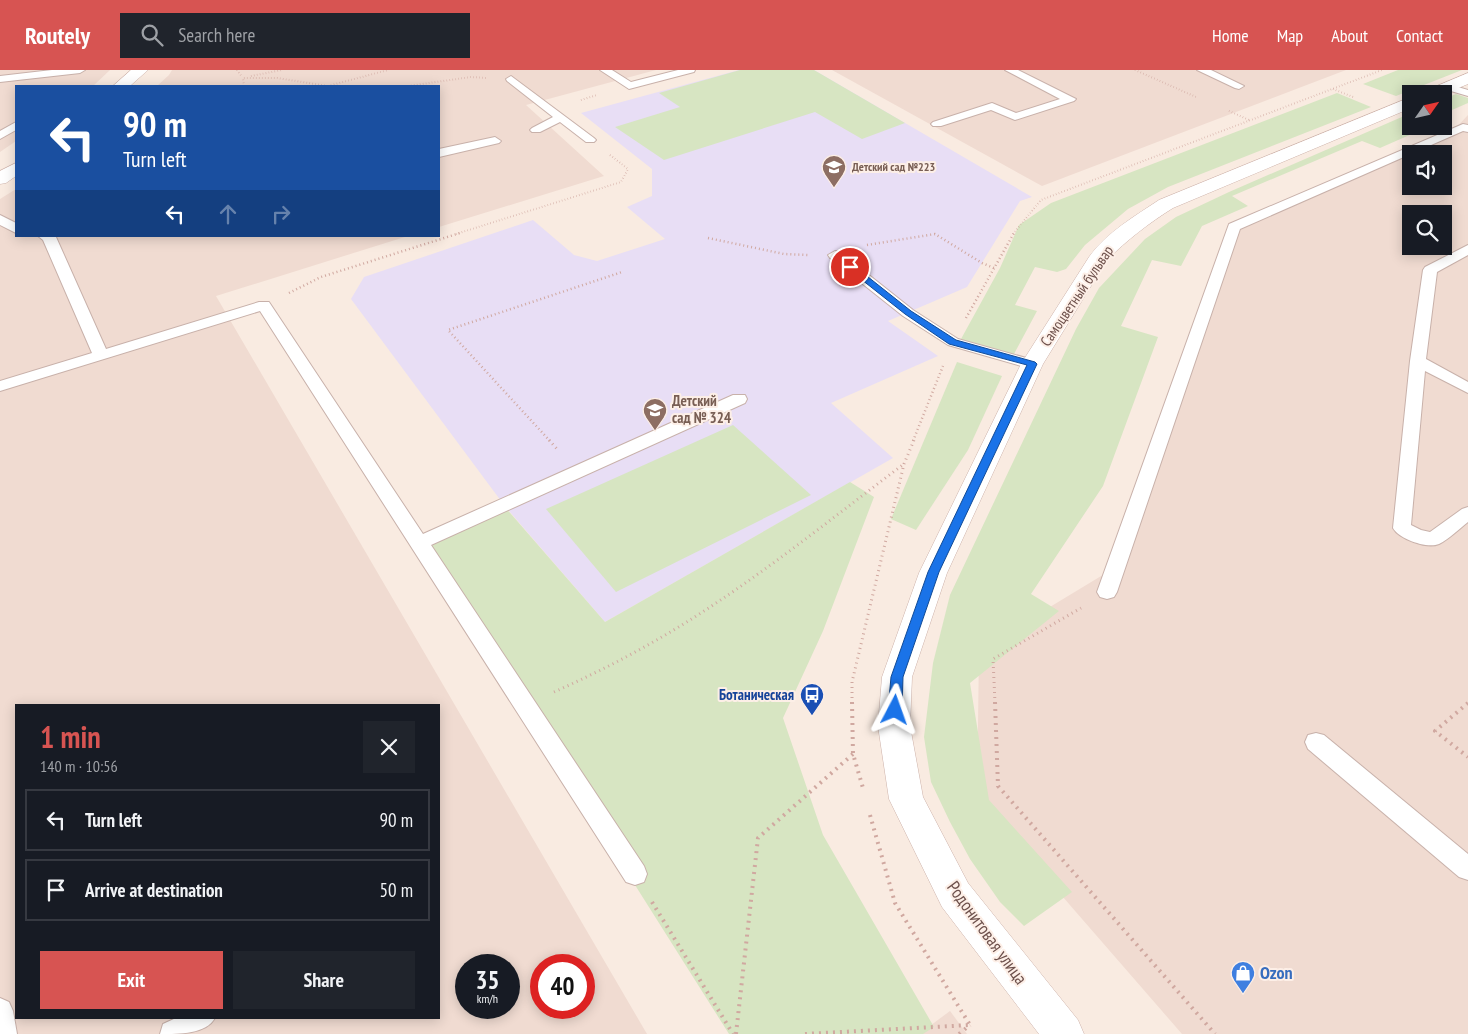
<!DOCTYPE html>
<meta charset="utf-8">
<style>
body{margin:0;font-family:"PT Sans Narrow",sans-serif;background:#20242c;color:#f1f3f6;height:100vh;display:flex;flex-direction:column;font-size:19px;white-space:nowrap}
*{box-sizing:border-box;margin:0}
p{font-size:16px;color:#9ea1a6}
.icon{flex:none;width:28px;height:28px;fill:none;stroke:currentColor;stroke-width:2;stroke-linecap:round;stroke-linejoin:round}
.map{position:relative;flex:1;overflow:hidden}
.panel{position:absolute;left:15px;top:634px;width:425px;height:315px;display:flex;flex-direction:column;background:#171b24;border-radius:0px;box-shadow:0 2px 12px #0003}
.panel>*{flex:none}
.top-card{position:absolute;left:15px;top:15px;width:425px;height:152px;border-radius:0px;box-shadow:0 2px 12px #0003;background:#1a4fa0;color:#fff;overflow:hidden}
.needle{width:32px;rotate:56deg}
.controls{position:absolute;left:1402px;top:15px;display:grid;gap:10px}
.controls a{display:grid;place-items:center;width:50px;height:50px;border-radius:0px;background:#171b24;box-shadow:0 2px 12px #0003;font-size:25px}
.speed{position:absolute;left:455px;top:884px;display:flex;gap:10px;font-size:25px;font-weight:700;text-align:center}
.speed>*{display:grid;place-content:center;width:65px;height:65px;border-radius:50%;background:#171b24;box-shadow:0 2px 12px #0003;line-height:1}
.speed small{font-size:12px;font-weight:400}
.speed .limit{border:8px solid #d22;background:#fff;color:#111}
.pin{position:absolute;display:grid;place-items:center;width:42px;height:42px;color:#fff;margin:-21px;border:2px solid #fff;border-radius:50%;box-shadow:0 1px 5px #0007}
.me{position:absolute;width:55px;margin:-28px;rotate:4deg;stroke-linejoin:round;filter:drop-shadow(0 0 4px #0008)}
.turn{display:flex;align-items:center;gap:18px;height:105px;padding:0 25px;font-size:22px}
.turn .icon{width:65px;height:65px;stroke-width:2.5}
.turn b{display:block;font-size:35px;line-height:42px}
.lanes{display:flex;align-items:center;height:48px;padding:0 25px;background:#0003;justify-content:center;gap:25px;direction:ltr}
.lanes .off{opacity:.35}
.round{display:grid;place-items:center;flex:none;width:52px;height:52px;border-radius:0px;background:#20242c}
.overview{display:flex;align-items:center;justify-content:space-between;height:85px;padding:0 25px}
h1{font-size:30px;font-weight:600;line-height:38px;color:#d75452}
.cta{display:flex;gap:10px;margin-top:auto;padding:10px 25px}
.cta a{flex:1;height:58px;border-radius:0px;background:#d75452;color:#fff;font-size:20px;font-weight:600;line-height:58px;text-align:center}
.cta a+a{background:#20242c;color:#f1f3f6}
ul{padding:0;list-style:none}
li{display:flex;align-items:center;gap:15px;height:62px;margin:0 10px 8px;padding:0 15px;border:2px solid #363941;border-radius:0px}
li div{flex:1}
li b{display:block;font-size:19px}
li em{font-style:normal}
header{display:flex;align-items:center;gap:30px;box-sizing:border-box;height:70px;padding:0 25px;background:#d75452;color:#fff}
header strong{font-size:24px}
nav{display:flex;gap:28px;margin-inline-start:auto;font-size:18px}
.search{width:350px;height:45px;background:#20242c;display:flex;align-items:center;gap:12px;box-sizing:border-box;padding:0 18px;border-radius:0px;color:#9ea1a6;font-size:19px}
.map>svg:first-child{display:block}
.residential{fill:#f0dbd1;fill-rule:evenodd}
.education{fill:#e8def5}
.green{fill:#d7e5c2}
.lines{fill:none;stroke-linecap:round;stroke-linejoin:round}
.lane-casing{stroke:#c8b1aa;stroke-width:2}
.secondary-casing{stroke:#cdb2aa;stroke-width:1}
.path-far3{stroke:#d0a8a0;stroke-width:2;stroke-dasharray:0.5 2.5;stroke-linecap:butt}
.path-far2{stroke:#d0a8a0;stroke-width:2.5;stroke-dasharray:1 3;stroke-linecap:butt}
.path-far1{stroke:#d0a8a0;stroke-width:3;stroke-dasharray:1 4;stroke-linecap:butt}
.path{stroke:#d0a8a0;stroke-width:4;stroke-dasharray:2 5;stroke-linecap:butt}
.lane{fill:#fff;fill-rule:evenodd}
.secondary{fill:#fff;fill-rule:evenodd}
.route{fill:#1a73e8;stroke:#114b97}
.labels{text-anchor:middle;stroke-width:4;stroke-linejoin:round;paint-order:stroke}
.far-education-label{font-size:12px;font-weight:bold;fill:#785e54;stroke:#fdefe7;text-anchor:start}
.street-label{font-size:15px;fill:#6d504b;stroke:#fdefe7}
.education-label{font-size:15px;font-weight:bold;fill:#785e54;stroke:#fdefe7;text-anchor:start}
.transit-label{font-size:15px;font-weight:bold;fill:#164399;stroke:#fdefe7;text-anchor:end}
.near-street-label{font-size:18px;fill:#6d504b;stroke:#fdefe7}
.near-shop-label{font-size:18px;font-weight:bold;fill:#366cbe;stroke:#fdefe7;text-anchor:start}
</style>
<header>
<strong>Routely</strong>
<div class="search"><svg class="icon" aria-label="search" viewBox="0 0 24 24"><circle cx="10" cy="10" r="6"/><path d="M15 15l6 6"/></svg>Search here</div>
<nav><a>Home</a><a>Map</a><a>About</a><a>Contact</a></nav>
</header>
<div class="map">
<svg width="1468" height="964" viewBox="0 0 1468 964">
<rect width="100%" height="100%" fill="#f9ebe1"/>
<g class="residential">
<path d="M 0,0 L 110,0 L 93,16 L 16,16 L 16,71 L 0,82 Z"/>
<path d="M 172,0 L 656,0 L 526,35 L 604,106 L 439,157 L 439,16 L 157,16 L 169,5 Z"/>
<path d="M 832,0 L 1346,0 L 1042,116 Z"/>
<path d="M 1468,45 L 1468,964 L 1182,964 L 977,728 L 979,580 L 1116,497 L 1234,157 L 1452,62 ZM 1411,84 L 1444,84 L 1444,116 L 1411,116 ZM 1411,144 L 1444,144 L 1444,176 L 1411,176 Z"/>
<path d="M 16,119 L 16,166 L 408,166 L 216,226 L 647,964 L 0,964 L 0,129 ZM 16,635 L 439,635 L 439,948 L 16,948 ZM 466,895 L 509,895 L 509,938 L 466,938 ZM 541,895 L 584,895 L 584,938 L 541,938 Z"/>
<path d="M 950,941 L 967,964 L 919,964 Z"/>
</g>
<path class="education" d="M 739,0 L 814,0 L 1032,127 L 1020,131 L 967,217 L 888,251 L 938,286 L 831,333 L 893,388 L 605,552 L 504,435 L 351,229 L 364,207 L 533,150 L 574,185 L 597,191 L 665,169 L 627,137 L 652,126 L 652,99 L 581,43 Z"/>
<g class="green">
<path d="M 740,0 L 814,0 L 905,53 L 862,69 L 815,42 L 664,90 L 615,57 L 680,37 L 659,23 Z"/>
<path d="M 1398,0 L 1462,0 L 1396,26 L 1363,14 Z"/>
<path d="M 1337,23 L 1371,37 L 1168,117 L 1128,139 L 1085,175 L 1066,199 L 1057,202 L 1035,197 L 1015,235 L 1037,241 L 1014,284 L 961,269 L 1000,198 L 1019,155 L 1051,133 Z"/>
<path d="M 1456,24 L 1468,28 L 1468,33 L 1452,40 L 1452,46 L 1444,50 L 1444,29 Z"/>
<path d="M 1411,43 L 1411,56 L 1430,56 L 1380,78 L 1362,71 L 1232,126 L 1248,136 L 1202,156 L 1181,196 L 1152,190 L 1121,256 L 1158,267 L 1103,416 L 1031,524 L 1059,541 L 970,613 L 989,730 L 1072,822 L 1024,856 L 1000,832 L 970,789 L 950,752 L 931,712 L 924,667 L 933,593 L 950,525 L 1076,259 L 1099,218 L 1145,169 L 1176,147 L 1229,122 Z"/>
<path d="M 957,292 L 1002,306 L 968,380 L 916,460 L 891,449 Z"/>
<path d="M 733,355 L 811,425 L 616,522 L 546,439 Z"/>
<path d="M 850,412 L 874,427 L 823,561 L 783,648 L 823,765 L 934,957 L 923,964 L 729,964 L 423,479 L 504,436 L 605,552 Z"/>
</g>
<g class="lines">
<g class="lane-casing">
<g id="lane">
<path d="M 52,0 L 85,0 L 80,3 L 0,12 L 0,6 Z"/>
<path d="M 600,0 L 612,0 L 631,12 L 678,0 L 695,0 L 694,2 L 629,19 Z"/>
<path d="M 1005,0 L 1018,0 L 1076,29 L 1074,31 L 1015,50 L 991,40 L 941,56 L 933,56 L 931,54 L 933,52 L 992,33 L 1016,43 L 1060,29 Z"/>
<path d="M 1197,0 L 1211,0 L 1244,16 L 1239,19 L 1235,18 Z"/>
<path d="M 511,6 L 594,68 L 596,70 L 594,72 L 586,72 L 560,52 L 540,62 L 532,62 L 530,60 L 532,58 L 553,47 L 507,11 L 506,9 Z"/>
<path d="M 1448,14 L 1468,20 L 1468,26 L 1444,19 L 1443,17 L 1444,15 Z"/>
<path d="M 16,52 L 16,60 L 0,69 L 0,61 Z"/>
<path d="M 1463,54 L 1468,55 L 1468,62 L 1463,61 L 1240,159 L 1117,522 L 1114,527 L 1107,529 L 1100,527 L 1097,522 L 1229,154 Z"/>
<path d="M 495,67 L 501,71 L 499,73 L 439,87 L 439,79 Z"/>
<path d="M 0,145 L 16,153 L 16,163 L 0,155 Z"/>
<path d="M 38,166 L 56,167 L 106,279 L 259,232 L 269,232 L 423,464 L 733,325 L 745,325 L 747,329 L 745,333 L 431,475 L 644,796 L 647,804 L 644,812 L 635,815 L 626,812 L 260,241 L 0,321 L 0,311 L 92,283 L 43,170 Z"/>
<path d="M 1468,175 L 1468,185 L 1437,202 L 1426,289 L 1468,312 L 1468,323 L 1425,301 L 1411,455 L 1421,460 L 1430,462 L 1462,439 L 1468,437 L 1468,452 C 1459,459 1449,469 1439,474 C 1427,479 1399,469 1393,458 L 1410,291 L 1423,200 L 1425,197 Z"/>
<path d="M 835,181 L 840,182 L 913,240 L 958,269 L 1037,291 L 1040,294 L 1037,297 L 1032,299 L 948,275 L 903,246 L 830,188 L 828,185 Z"/>
<path d="M 1316,663 L 1324,665 L 1468,784 L 1468,810 L 1459,807 L 1308,679 L 1305,672 L 1308,665 Z"/>
<path d="M 0,928 L 9,932 L 13,941 L 17,964 L 0,964 Z"/>
<path d="M 176,948 L 215,948 C 206,964 180,964 160,964 L 163,954 Z"/>
</g>
</g>
<g class="secondary-casing">
<g id="secondary">
<path d="M 131,0 L 148,0 L 130,16 L 113,16 Z"/>
<path d="M 1468,3 L 1468,14 L 1444,24 L 1423,24 L 1425,21 Z"/>
<path d="M 1411,27 L 1411,38 L 1173,138 C 1149,153 1127,170 1107,190 L 1043,294 L 947,503 L 912,607 L 910,656 L 923,727 L 968,813 L 1078,950 L 1084,964 L 1039,964 L 942,837 L 889,729 L 878,656 L 882,607 L 919,503 L 1021,294 L 1089,187 C 1106,163 1135,146 1159,130 Z"/>
<path d="M 16,93 L 16,106 L 6,113 L 0,114 L 0,101 Z"/>
</g>
</g>
<g class="path-far3">
<path d="M 237,0 L 242,7"/>
<path d="M 1135,0 L 1196,27"/>
<path d="M 251,6 L 282,0"/>
<path d="M 244,16 L 243,8 L 277,8 L 328,16"/>
<path d="M 328,16 L 388,0"/>
<path d="M 408,16 L 471,7 L 487,8"/>
<path d="M 1333,19 L 1353,27"/>
<path d="M 581,30 L 597,25"/>
<path d="M 1229,41 L 1249,50"/>
<path d="M 456,164 L 621,112 L 628,99 L 610,85"/>
<path d="M 1013,164 L 1041,130 L 1382,0"/>
</g>
<g class="path-far2">
<path d="M 708,168 L 784,184 L 808,185"/>
<path d="M 867,175 L 935,164 L 982,193 L 994,198"/>
<path d="M 289,223 L 321,207 L 460,163"/>
<path d="M 966,248 L 1014,163"/>
<path d="M 550,371 L 448,260 L 622,202"/>
<path d="M 913,371 L 943,296"/>
</g>
<g class="path-far1">
<path d="M 549,370 L 558,380"/>
<path d="M 554,622 C 585,608 616,593 646,576 C 738,525 820,457 904,394"/>
<path d="M 852,633 L 852,612 L 904,394 L 914,370"/>
<path d="M 995,633 L 993,589 L 1081,538"/>
</g>
<g class="path">
<path d="M 852,632 L 853,684 L 863,718"/>
<path d="M 995,632 L 998,716 L 1215,964"/>
<path d="M 1468,633 L 1435,661 L 1468,687"/>
<path d="M 870,745 L 895,833 L 970,955"/>
<path d="M 652,832 L 733,964"/>
<path d="M 736,964 L 758,768 L 853,684"/>
<path d="M 805,964 L 970,955"/>
<path d="M 959,964 L 970,955"/>
</g>
<use href="#lane" class="lane"/>
<use href="#secondary" class="secondary"/>
</g>
<path class="route" d="M 847,195 L 853,195 L 911,241 L 956,270 L 1035,292 L 1037,294 L 939,502 L 903,607 L 902,640 L 900,644 L 895,645 L 890,644 L 888,640 L 891,607 L 928,502 L 1027,295 L 949,274 L 905,244 L 847,198 Z"/>
<defs>
<g id="school-pin" transform="scale(1.25)"><path d="M0 17L-7.5 6A9.5 9.5 0 1 1 7.5 6Z" fill="#8d6e63" stroke="#fdefe7"/><path d="M0-5L7-2L0 1L-7-2ZM-4 1L0 2.5L4 1V4Q0 6-4 4Z" fill="#fff"/></g>
<g id="bus-pin" transform="scale(1.25)"><path d="M0 17L-7.5 6A9.5 9.5 0 1 1 7.5 6Z" fill="#1a4fb4" stroke="#fdefe7"/><path d="M-5-6H5V4H4V6H2V4H-2V6H-4V4H-5ZM-3.5-4V0h7V-4ZM-3.5 1.2v1.5H-2V1.2ZM2 1.2v1.5H3.5V1.2Z" fill="#fff"/></g>
<g id="shop-pin" transform="scale(1.25)"><path d="M0 17L-7.5 6A9.5 9.5 0 1 1 7.5 6Z" fill="#3f7fe0" stroke="#fdefe7"/><path d="M-5-2.5h2.3a2.7 3.5 0 0 1 5.4 0H5L5.5 6h-11ZM-1.5-2.5h3a1.5 2.3 0 0 0-3 0Z" fill="#fff"/></g>
</defs>
<g fill-rule="evenodd">
<use href="#school-pin" x="834" y="97"/>
<use href="#school-pin" x="655" y="340"/>
<use href="#bus-pin" x="812" y="625"/>
<use href="#shop-pin" x="1243" y="903"/>
</g>
<g class="labels">
<g class="far-education-label">
<text x="852" y="101">Детский сад №223</text>
</g>
<g class="street-label">
<text transform="translate(1077 226) rotate(-56)" y="5">Самоцветный бульвар</text>
</g>
<g class="education-label">
<text x="672" y="336">Детский<tspan x="672" dy="17">сад № 324</tspan></text>
</g>
<g class="transit-label">
<text x="794" y="630">Ботаническая</text>
</g>
<g class="near-street-label">
<text transform="translate(987 863) rotate(54)" y="6">Родонитовая улица</text>
</g>
<g class="near-shop-label">
<text x="1260" y="909">Ozon</text>
</g>
</g>
</svg>
<div class="controls">
<a><svg class="needle" viewBox="-14 -14 28 28"><path d="M0-13l5 13h-10z" fill="#e53935"/><path d="M0 13l5-13h-10z" fill="#9ea1a6"/></svg></a>
<a><svg class="icon" aria-label="sound" viewBox="0 0 24 24"><path d="M4 9h4l5-4v14l-5-4H4zM17 9q2 3 0 6"/></svg></a>
<a><svg class="icon" aria-label="search" viewBox="0 0 24 24"><circle cx="10" cy="10" r="6"/><path d="M15 15l6 6"/></svg></a>
</div>
<div class="speed"><div>35<small>km/h</small></div><div class="limit">40</div></div>
<div class="pin" style="left:850px;top:197px;background:#d93025"><svg class="icon" aria-label="arrive" viewBox="0 0 24 24"><path d="M6 21V4h12l-3 4 3 4H6"/></svg></div>
<svg class="me" style="left:895px;top:640px" viewBox="-20 -20 40 40"><path d="M0-17L14 15 0 8-14 15z" fill="#1a73e8" stroke="#fff" stroke-width="4"/></svg>
<div class="top-card">
<div class="turn"><svg class="icon" aria-label="left" viewBox="0 0 24 24"><path d="M17 20v-9H6M10 6l-5 5 5 5"/></svg><div><b>90 m</b>Turn left</div></div>
<div class="lanes"><svg class="icon" aria-label="left" viewBox="0 0 24 24"><path d="M17 20v-9H6M10 6l-5 5 5 5"/></svg><svg class="icon off" aria-label="ahead" viewBox="0 0 24 24"><path d="M12 20V5M6 11l6-6 6 6"/></svg><svg class="icon off" aria-label="right" viewBox="0 0 24 24"><path d="M7 20v-9h11M14 6l5 5-5 5"/></svg></div>
</div>
<section class="panel">
<div class="overview"><div><h1>1 min</h1><p>140 m · 10:56</p></div><a class="round"><svg class="icon" aria-label="close" viewBox="0 0 24 24"><path d="M6 6l12 12M18 6L6 18"/></svg></a></div>
<ul>
<li><svg class="icon" aria-label="left" viewBox="0 0 24 24"><path d="M17 20v-9H6M10 6l-5 5 5 5"/></svg><div><b>Turn left</b></div><em>90 m</em></li>
<li><svg class="icon" aria-label="arrive" viewBox="0 0 24 24"><path d="M6 21V4h12l-3 4 3 4H6"/></svg><div><b>Arrive at destination</b></div><em>50 m</em></li>
</ul>
<div class="cta"><a>Exit</a><a>Share</a></div>
</section>
</div>
